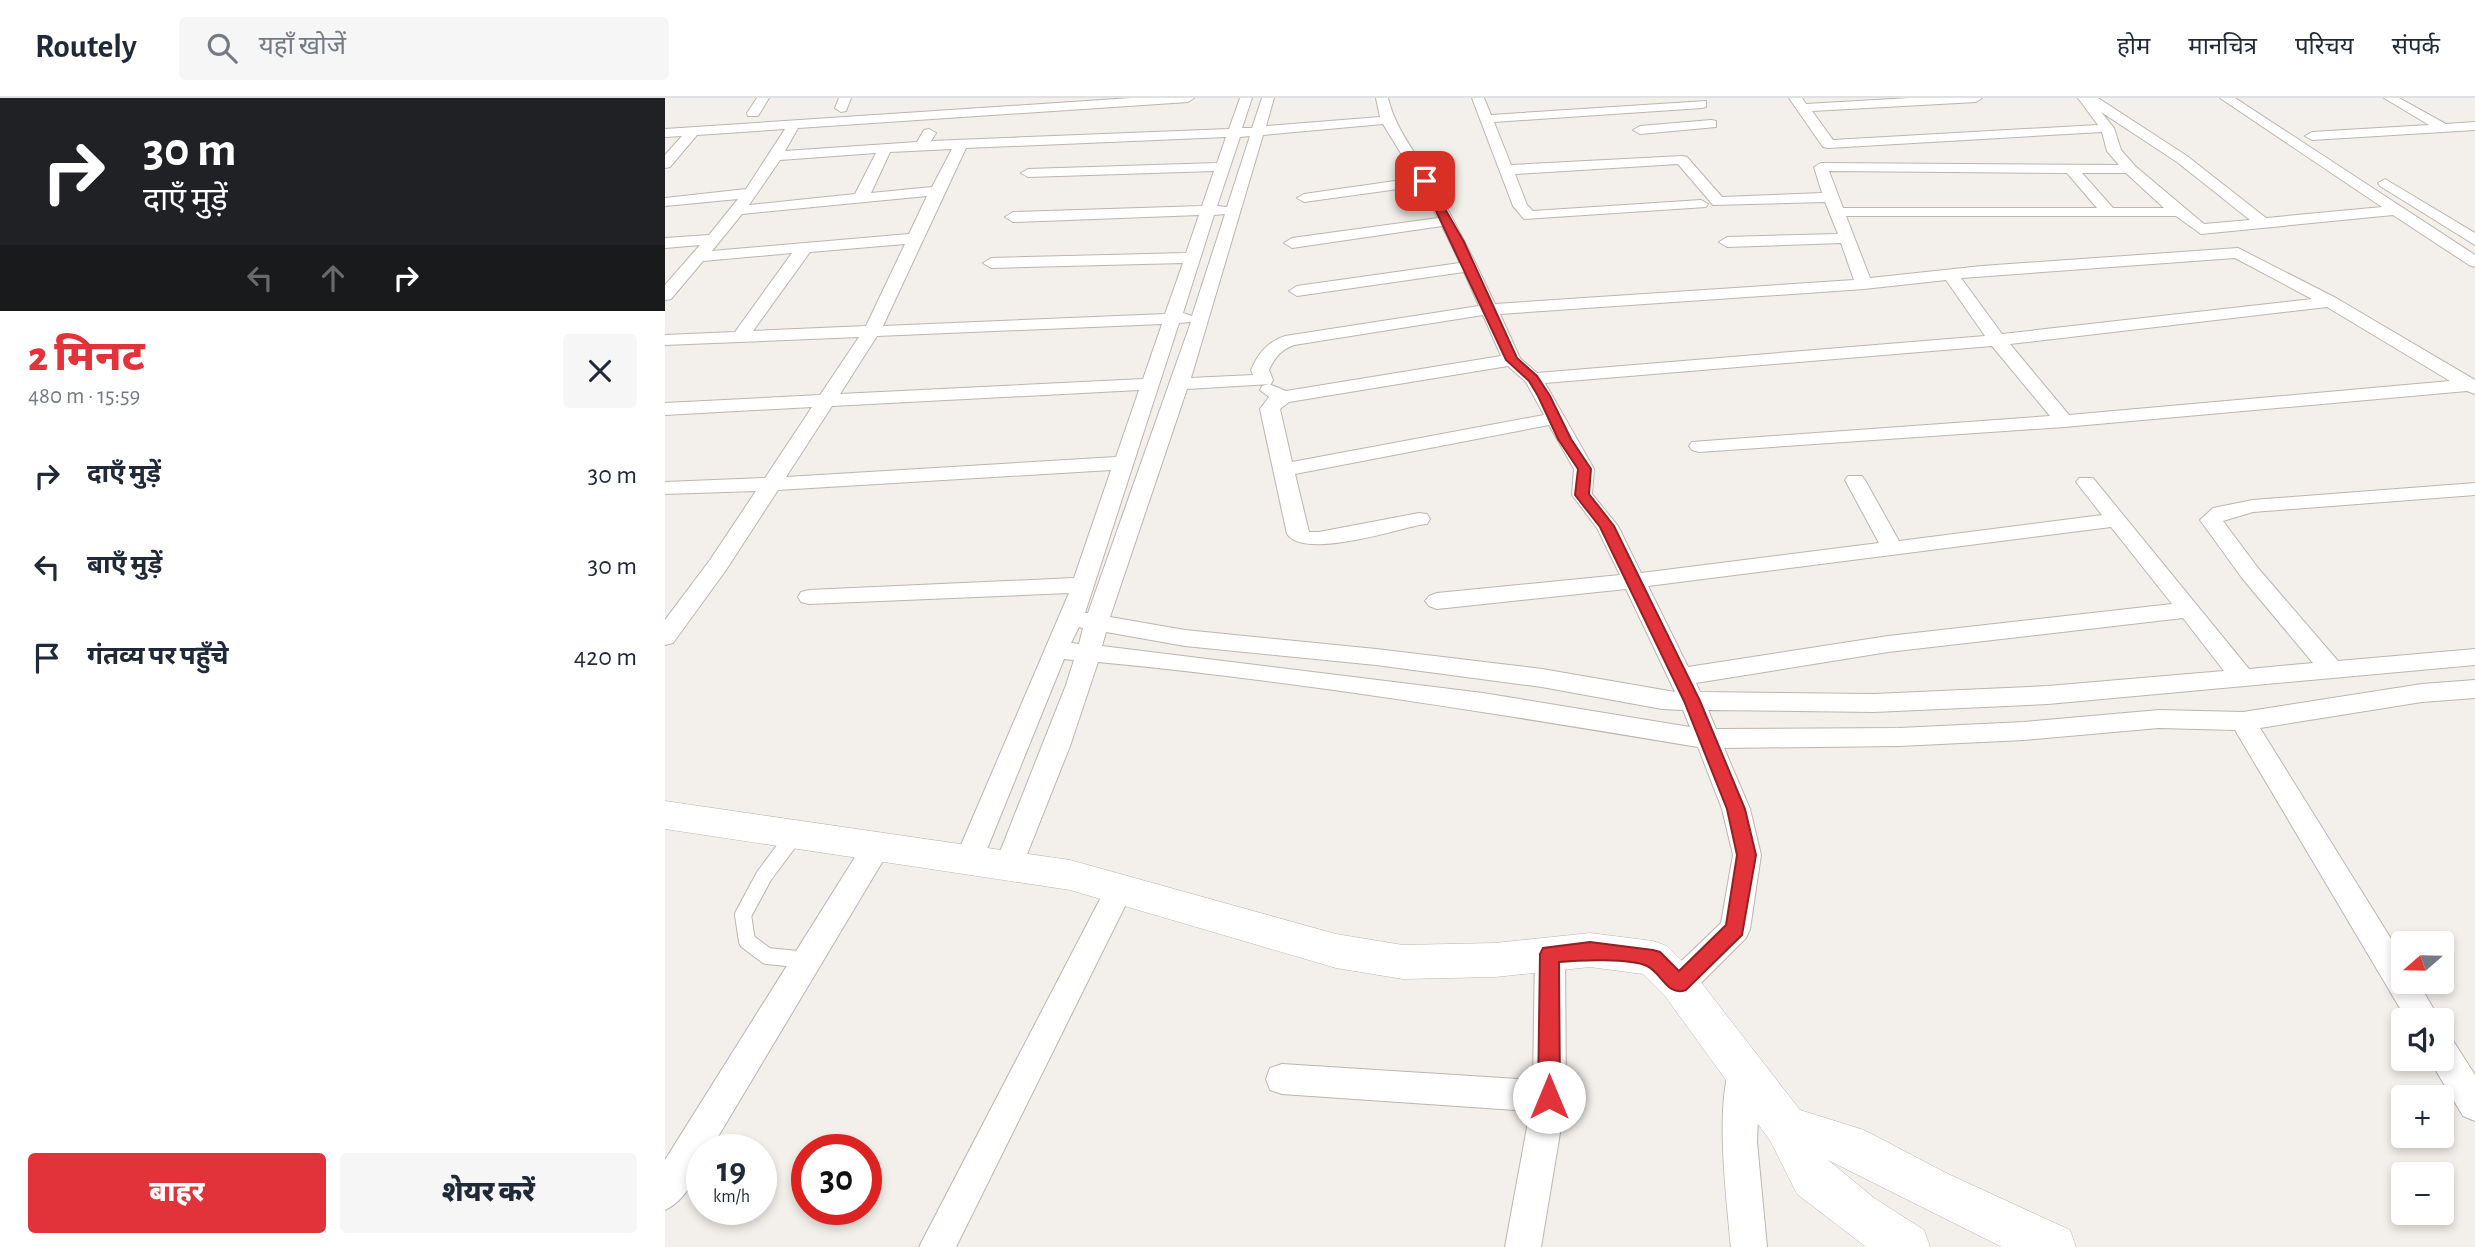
<!DOCTYPE html>
<html lang="hi">
<meta charset="utf-8">
<style>
body{margin:0;font-family:"Alegreya Sans","Noto Sans Devanagari",sans-serif;background:#f6f6f7;color:#1f2937;height:100vh;display:flex;flex-direction:column;font-size:26px;white-space:nowrap}
*{box-sizing:border-box;margin:0}
p{font-size:23px;color:#747a83}
.icon{flex:none;width:38px;height:38px;fill:none;stroke:currentColor;stroke-width:2;stroke-linecap:round;stroke-linejoin:round}
.map{position:relative;flex:1;overflow:hidden}
.sheet{display:flex;flex-direction:column;background:#fff;width:665px}
.sheet>*{flex:none}
.guide{background:#202124;color:#fff;overflow:hidden}
.needle{width:46px;rotate:250deg}
.tools{position:absolute;left:1726px;top:833px;display:grid;gap:14px}
.tools a{display:grid;place-items:center;width:63px;height:63px;border-radius:7px;background:#fff;box-shadow:0 4px 10px #0003;font-size:35px}
.speed{position:absolute;left:21px;top:1036px;display:flex;gap:14px;font-size:35px;font-weight:700;text-align:center}
.speed>*{display:grid;place-content:center;width:91px;height:91px;border-radius:50%;background:#fff;box-shadow:0 4px 10px #0003;line-height:1}
.speed small{font-size:18px;font-weight:400}
.speed .limit{border:10px solid #d22;background:#fff;color:#111}
.pin{position:absolute;display:grid;place-items:center;width:60px;height:60px;color:#fff;margin:-30px;border-radius:14px;box-shadow:0 4px 10px #0006}
.me{position:absolute;width:77px;margin:-38px;rotate:0deg;stroke-linejoin:round;filter:drop-shadow(0 0 5px #0008)}
.turn{display:flex;align-items:center;gap:24px;height:147px;padding:0 28px;font-size:32px}
.turn .icon{width:91px;height:91px;stroke-width:2.5}
.turn b{display:block;font-size:49px;line-height:60px}
.lanes{display:flex;align-items:center;height:66px;padding:0 28px;background:#0003;justify-content:center;gap:35px;direction:ltr}
.lanes .off{opacity:.35}
.round{display:grid;place-items:center;flex:none;width:74px;height:74px;border-radius:7px;background:#f6f6f7}
.summary{display:flex;align-items:center;justify-content:space-between;height:119px;padding:0 28px}
h1{font-size:42px;font-weight:800;line-height:52px;color:#e13339}
.button{display:flex;gap:14px;margin-top:auto;padding:14px 28px}
.button a{flex:1;height:80px;border-radius:7px;background:#e13339;color:#fff;font-size:28px;font-weight:800;line-height:80px;text-align:center}
.button a+a{background:#f6f6f7;color:#1f2937}
ul{padding:0;list-style:none}
li{display:flex;align-items:center;gap:21px;height:91px;padding:0 28px}
li div{flex:1}
li b{display:block;font-size:26px}
li em{font-style:normal}
header{display:flex;align-items:center;gap:42px;box-sizing:border-box;height:98px;padding:0 35px;background:#fff;border-bottom:2px solid #e0e1e3}
header strong{font-size:33px}
nav{display:flex;gap:38px;margin-inline-start:auto;font-size:24px}
.search{width:490px;height:63px;background:#f6f6f7;display:flex;align-items:center;gap:18px;box-sizing:border-box;padding:0 24px;border-radius:7px;color:#747a83;font-size:26px}
main{display:flex;flex:1;min-height:0}
.map>svg:first-child{display:block}
.lines{fill:none;stroke-linecap:round;stroke-linejoin:round}
.service-far1-casing{stroke:#bdb5ad;stroke-width:14}
.service-casing{stroke:#bdb5ad;stroke-width:18}
.minor-casing{stroke:#bdb5ad;stroke-width:2}
.tertiary-casing{stroke:#bdb5ad;stroke-width:1}
.service-far1{stroke:#fff;stroke-width:12}
.service{stroke:#fff;stroke-width:16}
.minor{fill:#fff;fill-rule:evenodd}
.tertiary{fill:#fff;fill-rule:evenodd}
.route{fill:#e13339;stroke:#922125;stroke-width:2}
</style>
<header>
<strong>Routely</strong>
<div class="search"><svg class="icon" aria-label="search" viewBox="0 0 24 24"><circle cx="10" cy="10" r="6"/><path d="M15 15l6 6"/></svg>यहाँ खोजें</div>
<nav><a>होम</a><a>मानचित्र</a><a>परिचय</a><a>संपर्क</a></nav>
</header>
<main>
<section class="sheet">
<div class="guide">
<div class="turn"><svg class="icon" aria-label="right" viewBox="0 0 24 24"><path d="M7 20v-9h11M14 6l5 5-5 5"/></svg><div><b>30 m</b>दाएँ मुड़ें</div></div>
<div class="lanes"><svg class="icon off" aria-label="left" viewBox="0 0 24 24"><path d="M17 20v-9H6M10 6l-5 5 5 5"/></svg><svg class="icon off" aria-label="ahead" viewBox="0 0 24 24"><path d="M12 20V5M6 11l6-6 6 6"/></svg><svg class="icon" aria-label="right" viewBox="0 0 24 24"><path d="M7 20v-9h11M14 6l5 5-5 5"/></svg></div>
</div>
<div class="summary"><div><h1>2 मिनट</h1><p>480 m · 15:59</p></div><a class="round"><svg class="icon" aria-label="close" viewBox="0 0 24 24"><path d="M6 6l12 12M18 6L6 18"/></svg></a></div>
<ul>
<li><svg class="icon" aria-label="right" viewBox="0 0 24 24"><path d="M7 20v-9h11M14 6l5 5-5 5"/></svg><div><b>दाएँ मुड़ें</b></div><em>30 m</em></li>
<li><svg class="icon" aria-label="left" viewBox="0 0 24 24"><path d="M17 20v-9H6M10 6l-5 5 5 5"/></svg><div><b>बाएँ मुड़ें</b></div><em>30 m</em></li>
<li><svg class="icon" aria-label="arrive" viewBox="0 0 24 24"><path d="M6 21V4h12l-3 4 3 4H6"/></svg><div><b>गंतव्य पर पहुँचे</b></div><em>420 m</em></li>
</ul>
<div class="button"><a>बाहर</a><a>शेयर करें</a></div>
</section>
<div class="map">
<svg width="1810" height="1149" viewBox="0 0 1810 1149">
<rect width="100%" height="100%" fill="#f3efea"/>
<g class="lines">
<g class="service-far1-casing">
<path id="service-far1" d="M 127,740 L 130,736"/>
</g>
<g class="service-casing">
<path id="service" d="M 128,739 L 99,778 L 78,817 L 82,843 L 102,858 L 142,862"/>
</g>
<g class="minor-casing">
<g id="minor">
<path d="M 92,0 L 104,0 L 93,18 L 83,18 L 82,15 Z"/>
<path d="M 174,0 L 186,0 L 181,13 L 176,14 L 170,10 Z"/>
<path d="M 466,0 L 529,0 L 523,4 L 133,30 L 120,53 L 252,44 L 259,32 L 264,31 L 271,35 L 266,43 L 564,31 L 575,0 L 587,0 L 577,30 L 587,30 L 597,0 L 609,0 L 601,28 L 715,19 L 711,0 L 723,0 C 730,30 750,54 766,81 C 789,122 810,163 830,206 L 1189,182 L 1176,145 L 1062,149 L 1054,144 L 1062,139 L 1173,136 L 1160,104 L 1048,107 L 1013,66 L 850,76 L 862,107 L 868,113 L 1036,102 L 1043,106 L 1041,109 L 859,121 L 848,108 L 807,0 L 819,0 L 826,17 L 1041,3 L 1041,9 L 1037,10 L 829,24 L 846,67 L 1017,58 L 1022,59 L 1057,99 L 1157,95 L 1149,69 L 1156,65 L 1454,67 L 1442,53 L 1437,34 L 1163,50 L 1158,49 L 1124,0 L 1137,0 L 1141,6 L 1245,0 L 1317,0 L 1311,4 L 1147,13 L 1168,42 L 1433,27 L 1413,0 L 1433,0 L 1522,58 L 1601,120 L 1717,109 L 1555,0 L 1570,0 L 1810,157 L 1810,169 L 1804,167 L 1728,117 L 1536,136 L 1511,118 L 1181,118 L 1205,180 L 1317,168 L 1573,150 L 1671,200 L 1810,282 L 1810,296 L 1802,293 L 1399,329 L 1034,354 L 1027,352 L 1024,348 L 1027,344 L 1385,318 L 1327,248 L 880,285 L 929,371 L 927,396 L 953,428 L 976,475 L 1214,445 L 1180,382 L 1183,378 L 1197,378 L 1200,382 L 1234,443 L 1437,417 L 1411,384 L 1414,380 L 1428,380 L 1584,571 L 1648,565 L 1577,480 L 1535,422 L 1548,410 L 1588,402 L 1810,385 L 1810,397 L 1588,414 L 1558,423 L 1593,470 L 1673,563 L 1810,551 L 1810,567 L 1383,606 L 1209,614 L 1043,612 L 1051,631 L 1234,630 L 1359,624 L 1494,612 L 1578,614 L 1757,586 L 1810,582 L 1810,600 L 1757,604 L 1595,630 L 1738,860 L 1738,884 L 1753,884 L 1775,922 L 1742,922 L 1570,632 L 1494,630 L 1359,642 L 1234,648 L 1059,650 L 1085,711 L 1096,757 L 1085,831 L 1081,840 L 1025,896 L 1014,900 L 1003,896 L 999,886 L 1003,876 L 1056,825 L 1068,757 L 1057,711 L 1033,649 C 834,616 634,583 433,564 L 405,648 L 357,769 L 353,777 L 343,781 L 333,777 L 329,769 L 401,587 L 409,562 L 399,561 L 318,761 L 314,769 L 304,772 L 294,769 L 290,761 L 404,495 L 144,506 L 136,504 L 133,499 L 136,494 L 144,492 L 409,480 L 446,372 L 113,392 L 61,472 L 8,545 L 0,547 L 0,522 L 45,462 L 91,393 L 0,396 L 0,384 L 100,380 L 147,309 L 0,317 L 0,305 L 155,297 L 194,239 L 0,247 L 0,237 L 70,234 L 127,155 L 38,163 L 6,201 L 0,202 L 0,187 L 35,147 L 0,150 L 0,140 L 44,137 L 73,101 L 0,108 L 0,100 L 81,91 L 120,31 L 32,37 L 5,69 L 0,70 L 0,57 L 17,38 L 0,39 L 0,31 ZM 1436,14 L 1512,64 L 1585,122 L 1539,126 L 1470,68 L 1456,52 L 1449,30 ZM 718,26 L 751,80 L 639,96 L 632,100 L 639,104 L 755,88 L 773,120 L 627,140 L 619,145 L 627,150 L 777,128 L 795,165 L 632,188 L 624,193 L 632,198 L 799,174 L 814,208 L 620,238 C 602,244 593,256 586,272 L 588,277 L 526,280 L 598,37 ZM 585,38 L 562,109 L 552,108 L 575,39 ZM 561,39 L 552,65 L 363,71 L 356,75 L 363,79 L 549,73 L 537,108 L 348,114 L 340,119 L 348,124 L 534,117 L 521,155 L 326,160 L 318,165 L 326,170 L 518,165 L 500,216 L 218,228 L 301,50 ZM 287,51 L 267,89 L 206,95 L 225,54 ZM 211,55 L 190,96 L 84,107 L 115,62 ZM 1164,73 L 1402,75 L 1432,110 L 1178,110 ZM 1417,75 L 1461,75 L 1499,110 L 1448,110 ZM 262,98 L 244,136 L 47,153 L 77,116 ZM 560,116 L 527,218 L 518,215 L 549,117 ZM 240,146 L 201,228 L 88,233 L 145,154 ZM 1570,160 L 1647,201 L 1337,236 L 1296,180 ZM 1281,182 L 1320,238 L 872,275 L 855,260 L 835,216 L 1199,191 ZM 1662,209 L 1785,283 L 1404,317 L 1345,246 ZM 818,217 L 836,258 L 621,293 L 604,286 L 597,288 L 595,292 L 604,299 L 595,311 L 622,436 C 639,461 727,433 754,427 L 762,426 L 765,421 L 762,416 L 754,415 L 654,434 L 644,434 L 630,376 L 884,327 L 909,371 L 907,397 L 932,430 L 955,477 L 772,495 L 764,498 L 760,503 L 764,508 L 772,511 L 961,491 L 1010,594 L 877,571 L 711,551 L 520,532 L 445,519 L 522,291 L 606,286 L 608,282 L 604,272 C 610,259 616,252 629,247 ZM 526,224 L 423,515 L 420,515 L 514,225 ZM 497,226 L 478,281 L 175,296 L 212,238 ZM 843,268 L 861,284 L 879,317 L 627,364 L 615,311 L 624,304 ZM 474,292 L 451,359 L 121,379 L 167,308 ZM 1446,429 L 1507,506 L 1223,538 L 1023,569 L 983,488 ZM 1518,520 L 1559,573 L 1383,588 L 1209,596 L 1035,594 L 1031,585 L 1223,554 ZM 414,529 L 418,530 L 414,546 L 406,545 ZM 441,534 L 520,548 L 711,567 L 877,589 L 997,611 L 1018,612 L 1025,629 L 818,595 L 437,548 Z"/>
<path d="M 1719,0 L 1734,0 L 1781,26 L 1810,24 L 1810,32 L 1647,42 L 1640,38 L 1647,34 L 1764,27 Z"/>
<path d="M 1046,22 L 1051,23 L 1051,29 L 975,36 L 968,32 L 975,28 Z"/>
<path d="M 1720,81 L 1810,135 L 1810,147 L 1715,88 L 1713,85 Z"/>
<path d="M 212,737 L 222,740 L 226,748 L 222,756 L 45,1052 L 37,1052 C 37,1074 20,1103 0,1112 L 0,1062 L 202,740 Z"/>
<path d="M 455,778 L 465,782 L 469,790 L 291,1149 L 254,1149 L 445,782 Z"/>
<path d="M 885,843 L 896,847 L 900,856 L 901,999 L 876,1149 L 840,1149 L 865,1013 L 617,996 L 605,992 L 601,981 L 605,970 L 617,966 L 868,982 L 870,856 L 874,847 Z"/>
<path d="M 1776,936 L 1787,941 L 1810,977 L 1810,1023 L 1798,1018 L 1764,961 L 1776,961 Z"/>
<path d="M 1079,959 L 1091,963 L 1095,974 L 1092,1044 L 1102,1149 L 1066,1149 C 1062,1102 1049,1005 1067,963 Z"/>
</g>
</g>
<g class="tertiary-casing">
<path id="tertiary" d="M 0,703 L 405,762 L 671,836 L 738,847 L 830,845 L 925,835 L 988,843 L 1002,848 L 1028,874 L 1135,1012 L 1199,1032 L 1281,1075 L 1405,1132 L 1411,1149 L 1337,1149 L 1163,1062 L 1209,1100 L 1259,1132 L 1265,1149 L 1201,1149 L 1132,1096 L 1106,1044 L 1000,898 L 978,876 L 925,869 L 830,879 L 738,881 L 671,870 L 405,792 L 0,731 Z"/>
</g>
<use href="#service-far1" class="service-far1"/>
<use href="#service" class="service"/>
<use href="#minor" class="minor"/>
<use href="#tertiary" class="tertiary"/>
</g>
<path class="route" d="M 756,81 L 764,83 L 799,144 L 852,260 L 872,278 L 885,298 L 906,341 L 926,371 L 924,396 L 949,428 L 1035,603 L 1080,711 L 1091,757 L 1077,837 L 1021,892 C 1002,899 997,875 982,868 C 965,860 914,862 894,864 L 895,999 L 891,1006 L 884,1009 L 876,1006 L 873,999 L 875,856 L 878,850 L 925,844 L 988,852 L 995,854 L 1014,873 L 1061,827 L 1072,757 L 1062,711 L 1019,603 L 935,429 L 910,397 L 913,371 L 893,341 L 873,298 L 864,283 L 841,262 Z"/>
</svg>
<div class="tools">
<a><svg class="needle" viewBox="-14 -14 28 28"><path d="M0-13l5 13h-10z" fill="#e53935"/><path d="M0 13l5-13h-10z" fill="#747a83"/></svg></a>
<a><svg class="icon" aria-label="sound" viewBox="0 0 24 24"><path d="M4 9h4l5-4v14l-5-4H4zM17 9q2 3 0 6"/></svg></a>
<a>+</a>
<a>−</a>
</div>
<div class="speed"><div>19<small>km/h</small></div><div class="limit">30</div></div>
<div class="pin" style="left:760px;top:83px;background:#d93025"><svg class="icon" aria-label="arrive" viewBox="0 0 24 24"><path d="M6 21V4h12l-3 4 3 4H6"/></svg></div>
<svg class="me" style="left:884px;top:999px" viewBox="-20 -20 40 40"><circle r="19" fill="#fff"/><path d="M0-13L10 11 0 6-10 11z" fill="#e13339"/></svg>
</div>
</main>
